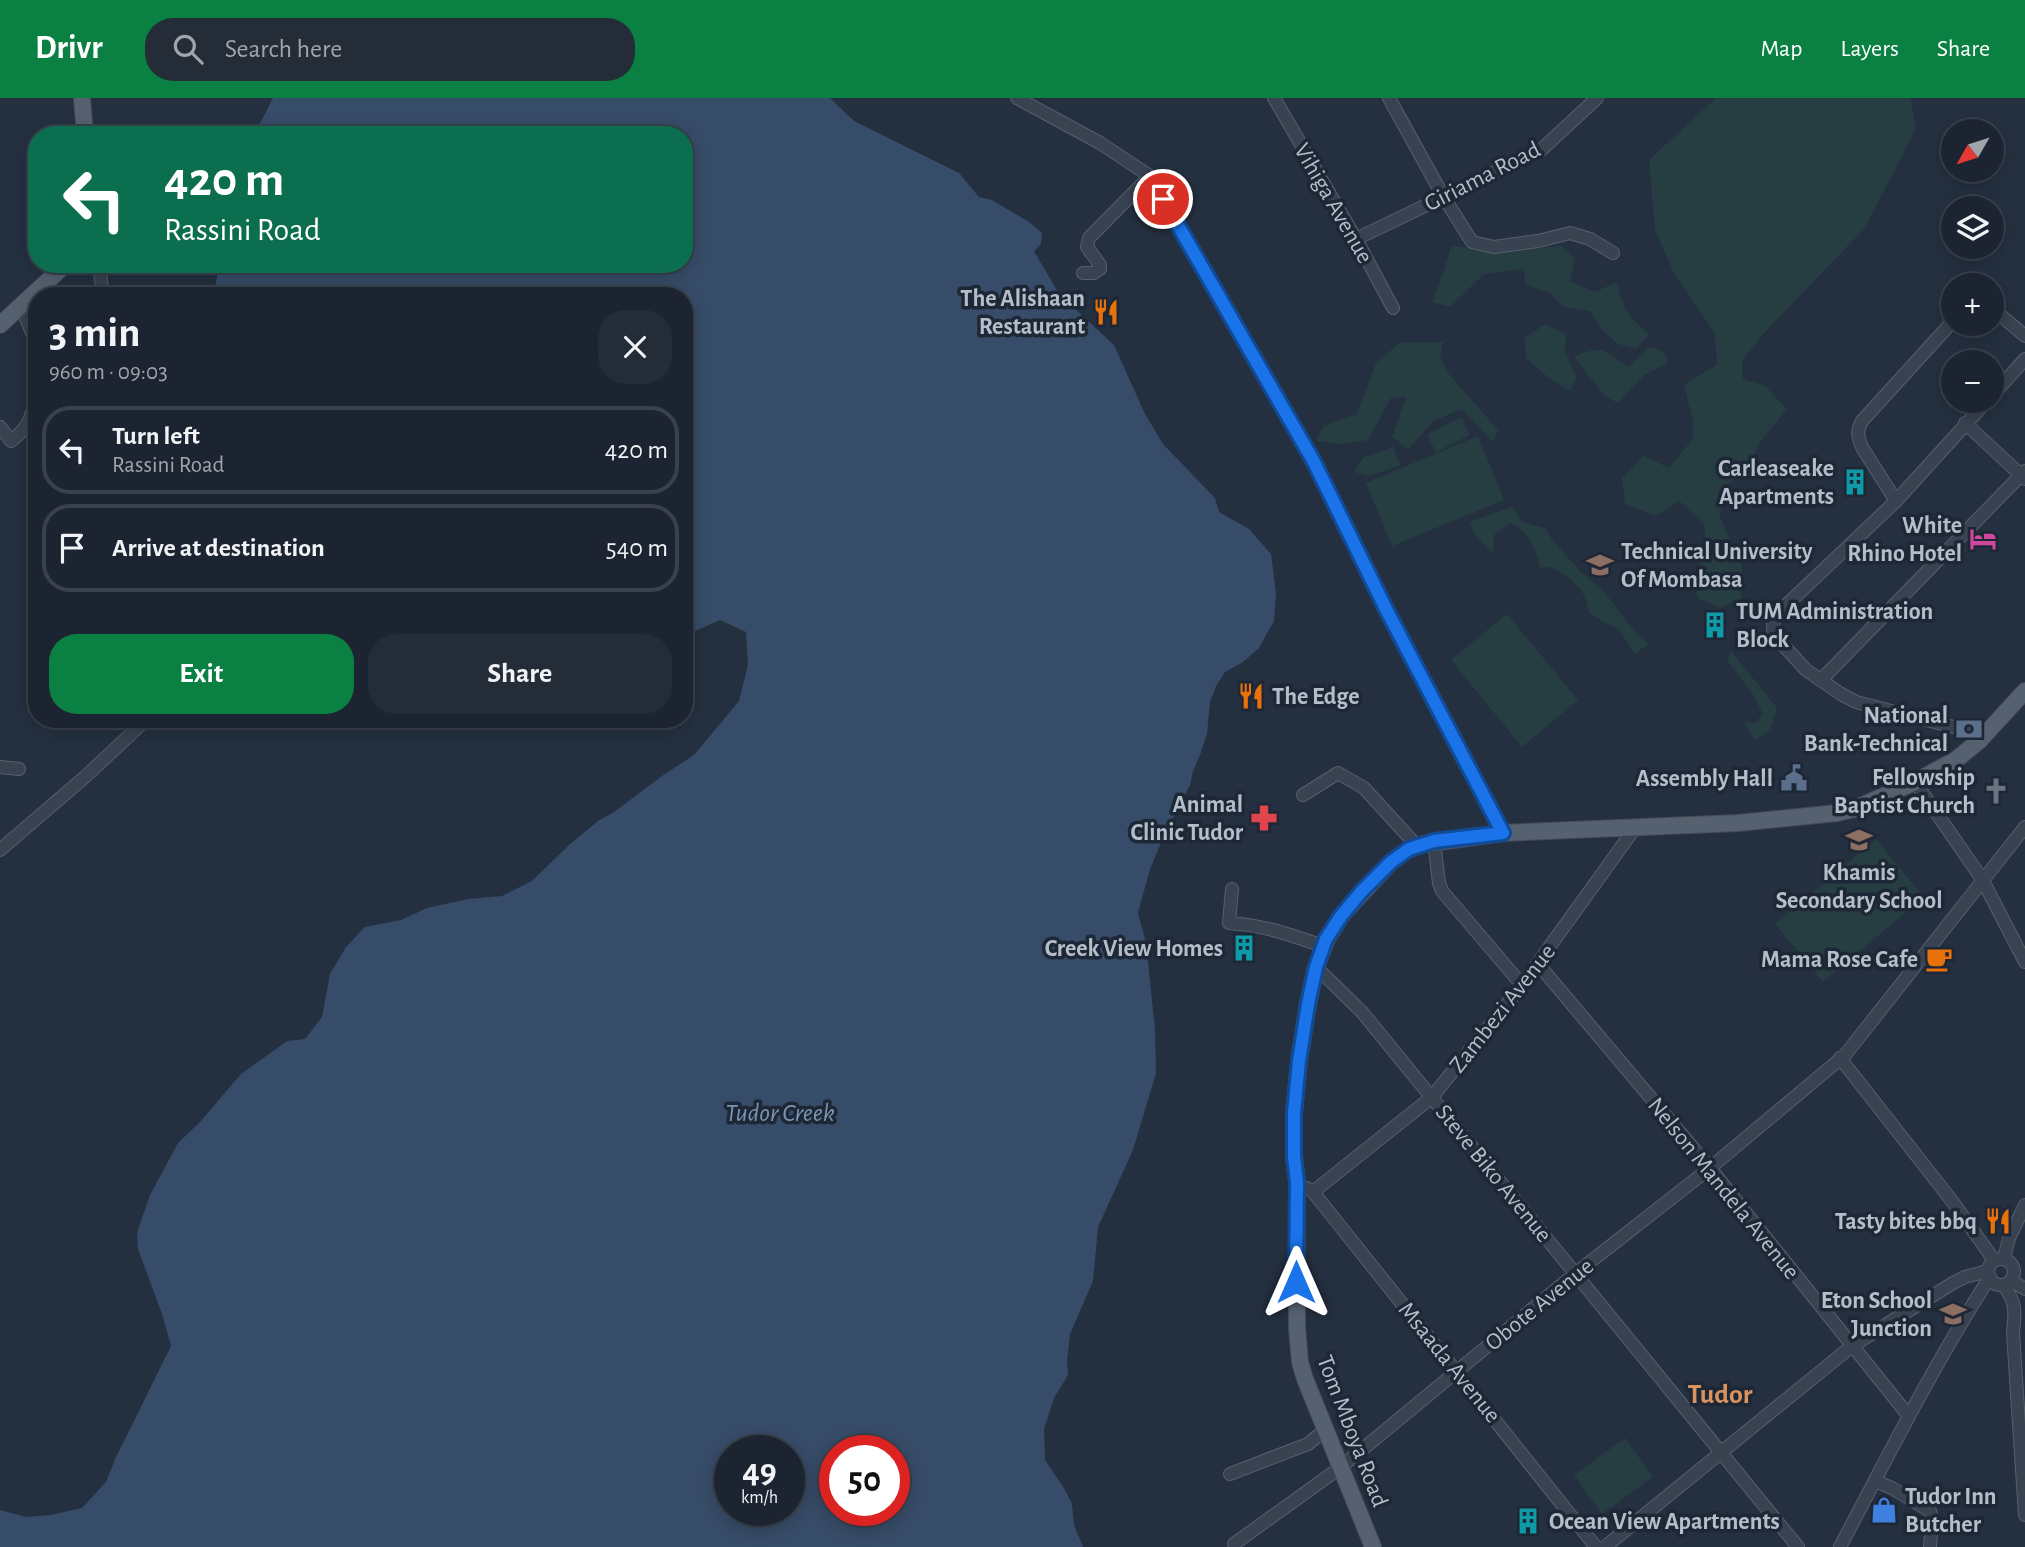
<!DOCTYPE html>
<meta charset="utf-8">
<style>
body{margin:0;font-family:"Alegreya Sans",sans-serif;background:#242c38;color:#f1f3f6;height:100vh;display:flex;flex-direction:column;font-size:26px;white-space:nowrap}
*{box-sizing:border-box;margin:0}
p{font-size:23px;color:#a0a4ab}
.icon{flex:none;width:38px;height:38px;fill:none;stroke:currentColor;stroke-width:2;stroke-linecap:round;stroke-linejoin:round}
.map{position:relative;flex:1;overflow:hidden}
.side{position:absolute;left:28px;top:189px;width:665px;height:441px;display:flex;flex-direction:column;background:#1b2430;border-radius:28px;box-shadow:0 4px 18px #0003,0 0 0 2px #39414c}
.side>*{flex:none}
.hud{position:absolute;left:28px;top:28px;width:665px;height:147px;border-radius:28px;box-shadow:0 4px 18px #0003,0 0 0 2px #39414c;background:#0b6e4f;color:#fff;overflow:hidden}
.needle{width:46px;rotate:231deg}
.tools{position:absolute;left:1941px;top:21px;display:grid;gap:14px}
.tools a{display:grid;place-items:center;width:63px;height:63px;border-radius:50%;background:#1b2430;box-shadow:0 4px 18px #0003,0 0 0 2px #39414c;font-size:35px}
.speed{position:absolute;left:714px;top:1337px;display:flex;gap:14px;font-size:35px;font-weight:700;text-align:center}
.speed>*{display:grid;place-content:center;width:91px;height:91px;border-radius:50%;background:#1b2430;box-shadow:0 4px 18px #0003,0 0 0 2px #39414c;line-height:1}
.speed small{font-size:18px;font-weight:400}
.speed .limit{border:10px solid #d22;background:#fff;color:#111}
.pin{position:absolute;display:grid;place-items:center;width:60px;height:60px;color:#fff;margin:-30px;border:4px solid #fff;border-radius:50%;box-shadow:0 2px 7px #0007}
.me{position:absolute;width:77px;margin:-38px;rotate:0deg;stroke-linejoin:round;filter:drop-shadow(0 0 5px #0008)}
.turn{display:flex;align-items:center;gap:24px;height:147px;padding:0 21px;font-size:32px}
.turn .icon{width:91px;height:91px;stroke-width:2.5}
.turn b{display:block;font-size:49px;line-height:60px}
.round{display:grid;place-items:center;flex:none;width:74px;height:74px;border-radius:28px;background:#242c38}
.headline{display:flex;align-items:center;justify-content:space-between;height:119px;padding:0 21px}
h1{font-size:42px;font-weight:700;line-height:52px}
.cta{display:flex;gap:14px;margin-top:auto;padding:14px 21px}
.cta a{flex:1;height:80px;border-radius:28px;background:#0b8043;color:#fff;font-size:28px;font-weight:700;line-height:80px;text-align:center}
.cta a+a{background:#242c38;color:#f1f3f6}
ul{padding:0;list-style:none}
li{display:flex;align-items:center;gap:21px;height:88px;margin:0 14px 10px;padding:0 7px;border:4px solid #39414c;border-radius:28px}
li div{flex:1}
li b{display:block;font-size:26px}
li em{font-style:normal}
header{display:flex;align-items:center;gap:42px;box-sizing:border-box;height:98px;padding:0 35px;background:#0b8043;color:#fff}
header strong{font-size:33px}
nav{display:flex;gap:38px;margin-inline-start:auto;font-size:24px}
.search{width:490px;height:63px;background:#242c38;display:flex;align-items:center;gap:18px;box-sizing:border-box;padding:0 24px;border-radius:28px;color:#a0a4ab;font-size:26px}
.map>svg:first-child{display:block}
.green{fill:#263e41}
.water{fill:#374c68;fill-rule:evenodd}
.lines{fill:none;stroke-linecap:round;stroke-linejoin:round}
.minor-casing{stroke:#56606d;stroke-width:14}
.major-casing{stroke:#414b59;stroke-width:18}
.minor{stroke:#384250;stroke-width:12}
.major{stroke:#566170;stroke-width:16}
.route-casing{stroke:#114b97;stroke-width:18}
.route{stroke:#1a73e8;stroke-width:12}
.labels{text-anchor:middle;stroke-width:7;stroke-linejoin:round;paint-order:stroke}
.street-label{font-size:24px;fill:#b4bdca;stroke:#1d2735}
.poi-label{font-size:24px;font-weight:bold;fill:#b4bdca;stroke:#1d2735;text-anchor:end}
.water-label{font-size:26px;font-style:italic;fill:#7b94b3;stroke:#1d2735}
.quarter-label{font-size:28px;font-weight:bold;fill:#da9260;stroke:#1d2735}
</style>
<header>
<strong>Drivr</strong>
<div class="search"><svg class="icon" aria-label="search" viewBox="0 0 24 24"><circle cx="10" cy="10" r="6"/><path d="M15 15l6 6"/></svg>Search here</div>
<nav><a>Map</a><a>Layers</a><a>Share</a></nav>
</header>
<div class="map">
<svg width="2025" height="1449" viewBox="0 0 2025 1449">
<rect width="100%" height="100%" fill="#243040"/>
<g class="green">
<path d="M 1716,0 L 1910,0 L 1916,30 L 1865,130 L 1767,232 L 1742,262 L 1743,281 L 1765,288 L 1787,311 L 1759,346 L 1749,369 L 1723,391 L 1720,419 L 1742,468 L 1741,501 L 1720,510 L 1697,500 L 1696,475 L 1706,451 L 1704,425 L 1679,403 L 1655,418 L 1625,406 L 1622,380 L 1644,358 L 1669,370 L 1693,341 L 1693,323 L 1684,287 L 1717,267 L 1715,236 L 1674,175 L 1655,132 L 1649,62 Z"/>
<path d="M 1451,148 C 1488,153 1523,152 1561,148 L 1575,161 L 1570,183 L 1595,194 L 1617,184 C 1621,208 1630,221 1649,236 L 1636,251 L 1618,246 L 1602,232 L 1590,213 L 1563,209 L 1550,195 L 1526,187 L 1523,171 L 1484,176 L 1450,209 L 1432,204 L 1443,176 Z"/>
<path d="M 1545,226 L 1566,236 L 1565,254 L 1577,280 L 1570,293 L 1549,280 L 1526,260 L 1525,240 Z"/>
<path d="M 1401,244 L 1443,244 L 1440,258 L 1448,275 L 1498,332 L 1493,344 L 1462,311 L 1433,323 L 1409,351 L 1392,339 L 1406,299 L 1391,300 L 1368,342 L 1344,346 L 1316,343 L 1323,328 L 1357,316 L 1376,265 Z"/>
<path d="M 1650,249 L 1664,254 L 1668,265 L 1644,277 L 1618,305 L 1605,298 L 1574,259 C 1603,246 1603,251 1628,269 Z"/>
<path d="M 1461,319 L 1470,337 L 1436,354 L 1427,337 Z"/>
<path d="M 1478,338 L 1504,402 L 1392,448 L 1366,385 Z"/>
<path d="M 1393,349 L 1400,367 L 1370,378 L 1354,374 L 1363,360 Z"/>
<path d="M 1512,409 L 1522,424 L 1545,430 L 1553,443 L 1582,475 L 1602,491 L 1635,534 L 1648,546 L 1635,556 L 1619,532 L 1589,515 C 1585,488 1573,483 1552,469 L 1540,470 C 1536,451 1529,433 1510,425 L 1494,437 L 1493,455 L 1478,441 L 1469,424 Z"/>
<path d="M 1507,516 L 1578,602 L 1522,649 L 1451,562 Z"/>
<path d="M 1730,552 L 1777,610 L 1771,631 L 1755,643 L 1744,624 L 1755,625 L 1763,616 L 1754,598 L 1728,563 Z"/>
<path d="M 1876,741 L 1924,799 L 1823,884 L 1775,826 Z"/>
<path d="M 1625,1340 L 1653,1379 L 1602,1416 L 1574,1377 Z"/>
</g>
<path class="water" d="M 273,0 L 830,0 L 854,23 L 959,75 L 979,99 L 992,102 L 1029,124 L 1042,135 L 1041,146 L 1034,153 L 1059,196 L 1114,247 L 1145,316 L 1163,346 L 1215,400 L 1219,414 L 1249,431 L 1271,456 L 1276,495 L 1274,523 L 1259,550 L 1243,564 L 1225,574 L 1216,588 L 1210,604 L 1207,636 L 1200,657 L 1193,673 L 1190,687 L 1165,735 L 1150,771 L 1138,815 L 1146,845 L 1155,931 L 1156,975 L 1133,1052 L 1098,1129 L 1093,1183 L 1070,1236 L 1067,1263 L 1068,1277 L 1054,1300 L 1044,1331 L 1045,1362 L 1064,1390 L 1072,1406 L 1074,1427 L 1083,1449 L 0,1449 L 0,1412 L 26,1419 L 51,1417 L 82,1410 L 106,1384 L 116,1359 L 171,1248 L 162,1216 L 138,1151 L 137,1135 L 150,1097 L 178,1045 L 200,1024 L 241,976 L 287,943 L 305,941 L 322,919 L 330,876 L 346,849 L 365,829 L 401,822 L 427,810 L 468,801 L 502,798 L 532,783 L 569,747 L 598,723 L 614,714 L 662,678 L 694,657 L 739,603 L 748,567 L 746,534 L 720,522 L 684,538 L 684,198 L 214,198 L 219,166 L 684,166 L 684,37 L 254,37 ZM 730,1353 L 789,1353 L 789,1412 L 730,1412 ZM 835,1353 L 894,1353 L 894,1412 L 835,1412 Z"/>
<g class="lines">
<g class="minor-casing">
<g id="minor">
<path d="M 1017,0 L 1100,45 L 1150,78 L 1313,364 L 1386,511 L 1503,735"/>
<path d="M 1274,0 L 1356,141 L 1393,210"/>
<path d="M 1389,0 L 1443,98 L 1472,144 L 1494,149 L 1538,143 L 1570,135 L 1590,141 L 1613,155"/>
<path d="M 1356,141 L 1541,52 L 1597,0"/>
<path d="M 99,166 L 103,198"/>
<path d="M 1083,175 L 1094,175 L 1100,171 L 1100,167 L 1087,149 L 1089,140 L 1150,78"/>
<path d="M 21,208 L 37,247"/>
<path d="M 1992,210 L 2025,238"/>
<path d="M 1992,298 L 2025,261"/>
<path d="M 1965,325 L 2025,381"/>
<path d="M 0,329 L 11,343 C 30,328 30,321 37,299"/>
<path d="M 1896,403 L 1863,351 C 1858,341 1856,333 1862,323 L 1953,223"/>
<path d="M 1821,582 L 2025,373"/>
<path d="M 1985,637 L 1856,604 L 1841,596 L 1806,572 L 1775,538 C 1771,529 1773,524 1778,515 L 1896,403 L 1987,303"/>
<path d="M 0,669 L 19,671"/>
<path d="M 1915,684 L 1982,781 L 2025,864"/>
<path d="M 1303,697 L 1338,675 L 1364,690 L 1417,748"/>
<path d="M 1434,743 L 1439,785 L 1442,793 L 1522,887"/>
<path d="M 0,752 L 86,678 L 147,621"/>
<path d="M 1232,791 L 1229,825 C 1264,827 1291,837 1323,848"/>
<path d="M 1538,866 L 1710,1070 L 1908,1317"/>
<path d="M 1316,869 L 1362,914 L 1798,1449"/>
<path d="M 1840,960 L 1952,1103 L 1994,1162"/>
<path d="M 1307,1090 L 1313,1094 L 1596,1449"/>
<path d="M 1313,1094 L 1432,999 L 1522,887 L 1635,730"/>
<circle cx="2001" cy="1174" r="13"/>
<path d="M 2004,1161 L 2009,1140 L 2025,1107"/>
<path d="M 2012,1183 L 2025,1191"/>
<path d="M 2004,1188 C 2017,1206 2015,1214 2013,1235 L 2025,1417"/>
<path d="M 1230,1376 L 1308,1346 L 1326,1331"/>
<path d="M 1875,1383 L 1892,1390 L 1930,1413 L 1932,1421 L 1930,1449"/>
<path d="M 1234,1446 L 1341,1369 L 1576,1175 L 1710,1070 L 1845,957 L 2025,729"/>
<path d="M 1605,1449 L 1852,1248 L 1953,1185 L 1965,1179 L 1988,1173"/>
<path d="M 1840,1449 C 1888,1358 1934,1266 1990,1179"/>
</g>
</g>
<g class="major-casing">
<g id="major">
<path d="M 82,0 L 85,37"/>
<path d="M 0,227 L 66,166"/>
<path d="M 1373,1449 L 1305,1281 L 1300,1264 L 1297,1230 L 1297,1084 L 1294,1059 L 1294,1015 L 1299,963 L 1308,906 L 1316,869 L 1327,841 L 1341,818 L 1391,764 L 1409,751 L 1424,746 L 1503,735 L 1738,725 L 1837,715 L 1854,711 L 1915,684 L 1957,661 L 1980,642 L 2025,593"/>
</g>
</g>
<use href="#minor" class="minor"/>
<use href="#major" class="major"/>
</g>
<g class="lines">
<g class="route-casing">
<path id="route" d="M 1163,101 L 1314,364 L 1386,511 L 1503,735 L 1434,743 L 1409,751 L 1391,764 L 1362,793 L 1341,818 L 1326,841 L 1316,869 L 1308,906 L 1299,963 L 1294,1015 L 1294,1059 L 1297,1084 L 1296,1184"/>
</g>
<use href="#route" class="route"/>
</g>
<defs>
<g id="restaurant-bare" transform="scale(2.1)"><path d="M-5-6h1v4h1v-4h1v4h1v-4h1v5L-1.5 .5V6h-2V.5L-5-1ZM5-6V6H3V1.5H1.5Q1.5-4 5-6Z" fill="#e8710a" stroke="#1d2735" stroke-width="2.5" paint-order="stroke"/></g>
<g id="building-bare" transform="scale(2.1)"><path d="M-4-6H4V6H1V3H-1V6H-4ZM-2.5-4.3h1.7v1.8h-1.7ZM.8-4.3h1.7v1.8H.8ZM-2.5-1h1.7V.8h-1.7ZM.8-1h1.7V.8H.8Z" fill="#0f9aa8" stroke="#1d2735" stroke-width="2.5" paint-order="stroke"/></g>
<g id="hotel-bare" transform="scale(2.1)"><path d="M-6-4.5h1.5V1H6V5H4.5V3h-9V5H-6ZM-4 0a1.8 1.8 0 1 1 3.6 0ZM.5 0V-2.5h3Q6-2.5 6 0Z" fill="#d1479c" stroke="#1d2735" stroke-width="2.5" paint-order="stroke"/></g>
<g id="university-bare" transform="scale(2.1)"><path d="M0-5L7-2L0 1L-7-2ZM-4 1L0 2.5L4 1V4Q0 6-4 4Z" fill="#8d6e63" stroke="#1d2735" stroke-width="2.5" paint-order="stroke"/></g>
<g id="bank-bare" transform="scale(2.1)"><path d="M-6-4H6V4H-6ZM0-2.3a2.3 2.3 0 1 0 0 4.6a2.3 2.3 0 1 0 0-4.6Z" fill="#5c6f8a" stroke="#1d2735" stroke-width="2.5" paint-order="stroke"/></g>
<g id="civic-bare" transform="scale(2.1)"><path d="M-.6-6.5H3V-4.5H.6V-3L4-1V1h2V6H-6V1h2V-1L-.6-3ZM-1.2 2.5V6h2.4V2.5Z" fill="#5c6f8a" stroke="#1d2735" stroke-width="2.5" paint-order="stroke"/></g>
<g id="church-bare" transform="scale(2.1)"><path d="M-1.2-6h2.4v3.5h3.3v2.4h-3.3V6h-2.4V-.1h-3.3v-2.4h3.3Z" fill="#6b7280" stroke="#1d2735" stroke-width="2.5" paint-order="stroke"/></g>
<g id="pharmacy-bare" transform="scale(2.1)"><path d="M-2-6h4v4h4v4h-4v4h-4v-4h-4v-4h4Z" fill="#e0444e" stroke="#1d2735" stroke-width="2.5" paint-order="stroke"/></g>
<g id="school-bare" transform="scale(2.1)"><path d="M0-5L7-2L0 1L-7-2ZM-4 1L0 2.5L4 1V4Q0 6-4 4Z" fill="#8d6e63" stroke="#1d2735" stroke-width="2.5" paint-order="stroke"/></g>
<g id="cafe-bare" transform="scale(2.1)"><path d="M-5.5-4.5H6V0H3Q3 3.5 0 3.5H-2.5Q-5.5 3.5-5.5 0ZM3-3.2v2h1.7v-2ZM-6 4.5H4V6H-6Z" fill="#e8710a" stroke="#1d2735" stroke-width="2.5" paint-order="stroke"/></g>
<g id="shop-bare" transform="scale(2.1)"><path d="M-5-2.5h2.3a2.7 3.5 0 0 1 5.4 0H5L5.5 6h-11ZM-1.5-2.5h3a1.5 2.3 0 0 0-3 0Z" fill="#3f7fe0" stroke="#1d2735" stroke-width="2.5" paint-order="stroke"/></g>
</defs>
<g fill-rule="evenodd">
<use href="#restaurant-bare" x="1106" y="214"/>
<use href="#building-bare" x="1855" y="384"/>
<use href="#hotel-bare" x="1983" y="441"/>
<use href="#university-bare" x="1600" y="467"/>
<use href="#building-bare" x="1715" y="527"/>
<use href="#restaurant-bare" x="1251" y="598"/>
<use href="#bank-bare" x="1969" y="631"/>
<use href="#civic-bare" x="1794" y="680"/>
<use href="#church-bare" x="1996" y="693"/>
<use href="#pharmacy-bare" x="1264" y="720"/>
<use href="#school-bare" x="1859" y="742"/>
<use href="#building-bare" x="1244" y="850"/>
<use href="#cafe-bare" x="1939" y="861"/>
<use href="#restaurant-bare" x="1998" y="1123"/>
<use href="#school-bare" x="1953" y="1216"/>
<use href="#shop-bare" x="1884" y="1412"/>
<use href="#building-bare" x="1528" y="1423"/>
</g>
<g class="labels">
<g class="street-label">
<text transform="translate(1482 78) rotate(-27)" y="8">Giriama Road</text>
<text transform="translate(1334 105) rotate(60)" y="8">Vihiga Avenue</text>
<text transform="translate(1502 910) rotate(-52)" y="8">Zambezi Avenue</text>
<text transform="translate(1494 1075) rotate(51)" y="8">Steve Biko Avenue</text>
<text transform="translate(1724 1090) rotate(51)" y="8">Nelson Mandela Avenue</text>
<text transform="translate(1539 1206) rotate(-39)" y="8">Obote Avenue</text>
<text transform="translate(1450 1264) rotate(51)" y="8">Msaada Avenue</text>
<text transform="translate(1353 1333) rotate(69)" y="8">Tom Mboya Road</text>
</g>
<g class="poi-label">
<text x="1085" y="208">The Alishaan<tspan x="1085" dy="28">Restaurant</tspan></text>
<text x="1834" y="378">Carleaseake<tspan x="1834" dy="28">Apartments</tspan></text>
<text x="1962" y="435">White<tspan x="1962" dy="28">Rhino Hotel</tspan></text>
<text x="1621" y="461" text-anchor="start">Technical University<tspan x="1621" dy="28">Of Mombasa</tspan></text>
<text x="1736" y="521" text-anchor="start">TUM Administration<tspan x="1736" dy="28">Block</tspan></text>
<text x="1272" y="606" text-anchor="start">The Edge</text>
<text x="1948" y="625">National<tspan x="1948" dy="28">Bank-Technical</tspan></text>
<text x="1975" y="687">Fellowship<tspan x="1975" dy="28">Baptist Church</tspan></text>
<text x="1773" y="688">Assembly Hall</text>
<text x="1243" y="714">Animal<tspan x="1243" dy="28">Clinic Tudor</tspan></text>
<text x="1859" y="782" text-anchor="middle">Khamis<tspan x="1859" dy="28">Secondary School</tspan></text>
<text x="1223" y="858">Creek View Homes</text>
<text x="1918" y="869">Mama Rose Cafe</text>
<text x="1977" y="1131">Tasty bites bbq</text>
<text x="1932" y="1210">Eton School<tspan x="1932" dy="28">Junction</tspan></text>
<text x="1905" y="1406" text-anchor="start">Tudor Inn<tspan x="1905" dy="28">Butcher</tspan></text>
<text x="1549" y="1431" text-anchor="start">Ocean View Apartments</text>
</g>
<g class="water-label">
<text x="780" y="1023">Tudor Creek</text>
</g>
<g class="quarter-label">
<text x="1720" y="1305">Tudor</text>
</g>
</g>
</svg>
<div class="tools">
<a><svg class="needle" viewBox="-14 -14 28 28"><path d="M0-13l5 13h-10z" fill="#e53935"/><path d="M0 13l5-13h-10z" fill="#a0a4ab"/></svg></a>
<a><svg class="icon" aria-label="layers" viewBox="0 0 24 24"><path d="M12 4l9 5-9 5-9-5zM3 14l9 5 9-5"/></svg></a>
<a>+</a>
<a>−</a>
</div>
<div class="speed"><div>49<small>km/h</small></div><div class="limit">50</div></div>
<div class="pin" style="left:1163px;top:101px;background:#d93025"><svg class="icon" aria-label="arrive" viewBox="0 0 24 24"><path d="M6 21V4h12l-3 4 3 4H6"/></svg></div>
<svg class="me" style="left:1296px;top:1184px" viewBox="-20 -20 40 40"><path d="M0-17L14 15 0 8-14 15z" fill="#1a73e8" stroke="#fff" stroke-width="4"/></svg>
<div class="hud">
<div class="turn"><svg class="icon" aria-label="left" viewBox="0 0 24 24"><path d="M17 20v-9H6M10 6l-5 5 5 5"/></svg><div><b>420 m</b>Rassini Road</div></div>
</div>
<section class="side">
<div class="headline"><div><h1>3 min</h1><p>960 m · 09:03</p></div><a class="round"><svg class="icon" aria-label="close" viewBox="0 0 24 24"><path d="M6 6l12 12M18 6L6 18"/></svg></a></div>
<ul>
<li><svg class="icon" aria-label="left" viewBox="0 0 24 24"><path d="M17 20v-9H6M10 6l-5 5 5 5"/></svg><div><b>Turn left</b><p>Rassini Road</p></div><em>420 m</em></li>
<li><svg class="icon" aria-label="arrive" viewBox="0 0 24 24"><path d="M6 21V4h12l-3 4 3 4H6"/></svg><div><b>Arrive at destination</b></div><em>540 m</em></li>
</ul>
<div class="cta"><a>Exit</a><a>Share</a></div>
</section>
</div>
